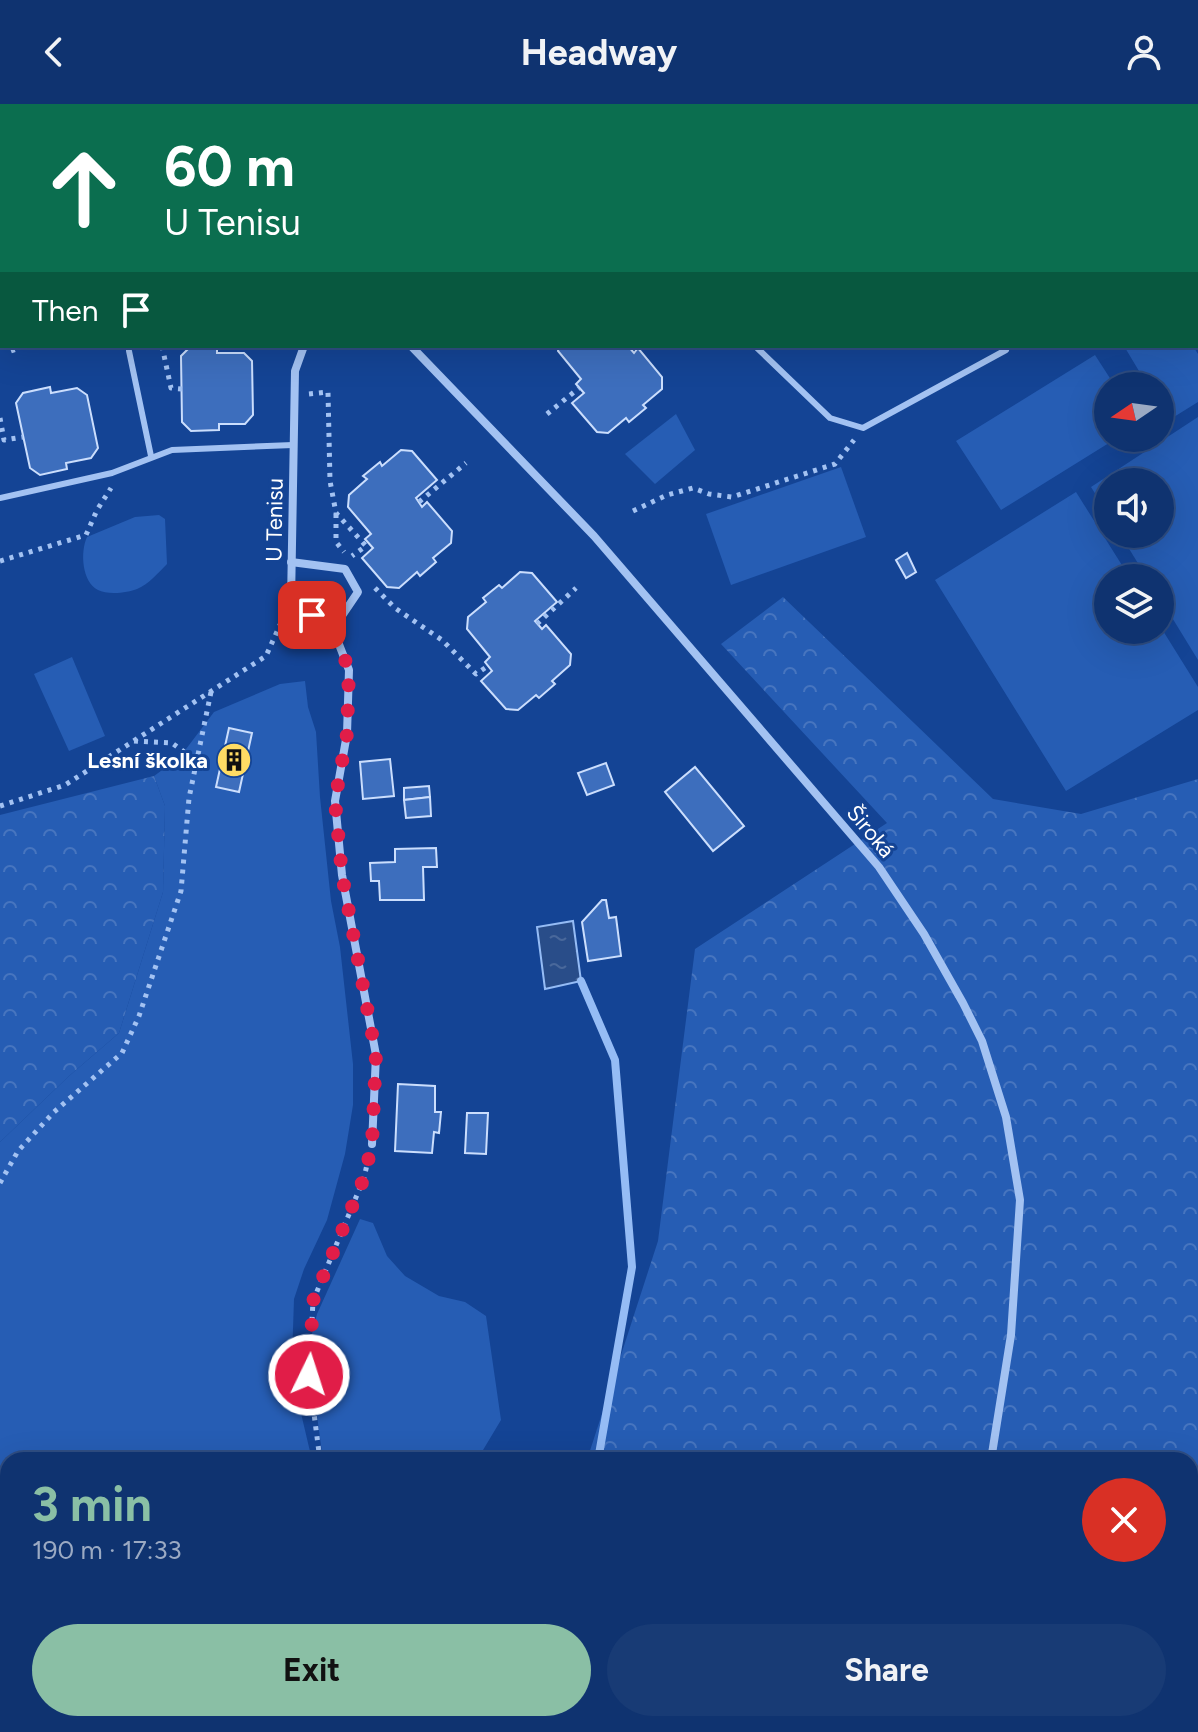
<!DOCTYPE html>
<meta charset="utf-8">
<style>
body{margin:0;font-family:Figtree,sans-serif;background:#183b75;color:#f1f3f6;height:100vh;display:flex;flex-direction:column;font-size:30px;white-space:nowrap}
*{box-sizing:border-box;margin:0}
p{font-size:26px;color:#9baac3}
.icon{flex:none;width:44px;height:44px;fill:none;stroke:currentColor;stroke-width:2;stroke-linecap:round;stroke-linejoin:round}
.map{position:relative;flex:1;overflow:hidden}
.drawer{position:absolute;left:0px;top:1348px;width:1198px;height:280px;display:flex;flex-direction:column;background:#0f3370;border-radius:24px 24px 0 0;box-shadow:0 8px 32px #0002,0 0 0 2px #2f4e83}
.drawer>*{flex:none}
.banner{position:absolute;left:0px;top:0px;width:1198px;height:244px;box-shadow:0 8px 32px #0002,0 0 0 2px #2f4e83;background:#0b6e4f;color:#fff;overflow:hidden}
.needle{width:52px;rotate:257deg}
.controls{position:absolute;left:1094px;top:268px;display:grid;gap:16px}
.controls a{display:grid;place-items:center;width:80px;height:80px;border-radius:50%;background:#0f3370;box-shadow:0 8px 32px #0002,0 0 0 2px #2f4e83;font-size:40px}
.pin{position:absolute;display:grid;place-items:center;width:68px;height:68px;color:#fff;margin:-34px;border-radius:16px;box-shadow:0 4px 12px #0006}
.me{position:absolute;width:88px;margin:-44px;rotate:4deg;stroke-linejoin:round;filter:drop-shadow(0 0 6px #0008)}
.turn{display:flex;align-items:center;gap:28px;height:168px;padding:0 32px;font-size:36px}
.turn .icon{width:104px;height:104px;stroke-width:2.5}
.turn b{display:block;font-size:56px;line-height:68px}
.then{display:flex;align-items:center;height:76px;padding:0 32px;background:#0003;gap:16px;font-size:30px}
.round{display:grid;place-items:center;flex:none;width:84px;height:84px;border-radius:42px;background:#183b75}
.overview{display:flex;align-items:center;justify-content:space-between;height:136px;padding:0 32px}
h1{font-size:48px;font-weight:700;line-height:60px;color:#8abfa5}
.cta{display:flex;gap:16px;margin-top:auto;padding:16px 32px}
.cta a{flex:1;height:92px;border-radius:48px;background:#8abfa5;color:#111;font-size:32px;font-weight:700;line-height:92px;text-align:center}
.cta a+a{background:#183b75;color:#f1f3f6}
header{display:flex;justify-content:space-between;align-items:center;height:104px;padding:0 32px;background:#0f3370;font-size:36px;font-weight:700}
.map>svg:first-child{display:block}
.green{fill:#265db4}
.forest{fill:url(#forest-crowns)}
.water{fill:url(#water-ripples);stroke:#95bcf5;stroke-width:2}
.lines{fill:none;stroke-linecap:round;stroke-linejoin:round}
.stream{stroke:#95bcf5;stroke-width:8}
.building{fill:#3d6ebd;stroke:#cbdefd;stroke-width:2}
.path{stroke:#a3c2f2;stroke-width:5;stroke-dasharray:4 6;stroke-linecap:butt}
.service{stroke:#a3c2f2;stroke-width:6}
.minor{stroke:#a3c2f2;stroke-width:8}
.route{stroke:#e11d48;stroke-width:14;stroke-dasharray:0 25.2}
.labels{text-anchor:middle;stroke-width:6;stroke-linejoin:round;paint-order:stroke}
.street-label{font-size:22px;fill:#fff;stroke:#144495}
.poi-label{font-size:22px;font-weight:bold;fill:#fff;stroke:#144495;text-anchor:end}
</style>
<header><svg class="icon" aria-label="back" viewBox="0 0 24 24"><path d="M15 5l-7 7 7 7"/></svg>Headway<svg class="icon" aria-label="person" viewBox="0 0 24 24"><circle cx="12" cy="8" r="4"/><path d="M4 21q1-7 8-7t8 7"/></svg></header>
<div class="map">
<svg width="1198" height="1628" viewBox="0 0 1198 1628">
<defs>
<pattern id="forest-crowns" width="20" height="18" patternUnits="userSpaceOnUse" patternTransform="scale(2)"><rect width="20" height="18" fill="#265db4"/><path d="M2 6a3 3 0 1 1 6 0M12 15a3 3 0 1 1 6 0" fill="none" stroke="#4775bf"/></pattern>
<pattern id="water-ripples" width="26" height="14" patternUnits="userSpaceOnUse" patternTransform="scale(2)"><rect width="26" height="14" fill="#294d89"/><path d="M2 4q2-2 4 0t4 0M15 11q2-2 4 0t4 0" fill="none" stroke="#49689b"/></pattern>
</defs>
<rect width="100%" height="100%" fill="#144495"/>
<g class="green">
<path d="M 1124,242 L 1193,242 L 1198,250 L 1198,298 L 1169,316 L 1160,301 L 1160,282 L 1148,282 Z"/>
<path d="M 1095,251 L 1115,282 L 1108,282 L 1108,334 L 1117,334 L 1001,406 L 956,337 Z"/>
<path d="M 676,310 L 695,346 L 655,380 L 625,350 Z"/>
<path d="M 1198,313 L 1198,556 L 1160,494 L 1160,474 L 1147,474 L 1120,430 L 1160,430 L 1160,378 L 1108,378 L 1108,410 L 1091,383 Z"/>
<path d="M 841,363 L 866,433 L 731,481 L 706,410 Z"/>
<path d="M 1076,388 L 1130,474 L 1108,474 L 1108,526 L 1160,526 L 1160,522 L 1198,583 L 1198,606 L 1066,687 L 935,476 Z"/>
<path d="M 159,411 L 165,415 L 167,460 C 159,468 148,481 137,485 C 128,489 107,491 98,486 C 82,478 80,448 87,433 L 135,413 Z"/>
<path d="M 72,553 L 105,632 L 69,647 L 34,570 Z"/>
<path d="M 305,577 L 308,603 L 316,628 L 320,693 L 331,797 L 340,843 L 353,960 L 353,1001 L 345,1050 L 327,1116 L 304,1165 L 294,1195 L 292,1255 L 296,1288 L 312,1356 L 8,1356 L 8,1620 L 488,1620 L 487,1628 L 0,1628 L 0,1038 L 69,972 L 119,929 L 163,788 L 165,702 L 154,672 L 180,653 L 214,608 L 280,580 Z"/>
<path d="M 360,1115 L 373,1119 L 387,1152 L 405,1172 L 439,1192 L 465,1198 L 486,1212 L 501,1316 L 477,1356 L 323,1356 L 308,1245 L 317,1210 Z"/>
</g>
<g class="forest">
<path d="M 783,493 L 993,695 L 1081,710 L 1198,675 L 1198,1628 L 498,1628 L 500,1620 L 1190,1620 L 1190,1356 L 587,1356 L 658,1137 L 695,845 L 887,719 L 721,540 Z"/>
<path d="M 154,672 L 165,702 L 163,788 L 119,929 L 69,972 L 0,1038 L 0,711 Z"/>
</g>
<path class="water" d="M 573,817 L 581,877 L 545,885 L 537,823 Z"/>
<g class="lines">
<g class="stream">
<path d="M 581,877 L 615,956 L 632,1163 L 598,1356"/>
<path d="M 549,1628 L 551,1620"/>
</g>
</g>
<g class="building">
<path d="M 262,0 L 291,0 L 293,2 L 262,2 Z"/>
<path d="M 543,0 L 693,0 L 692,2 Z"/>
<path d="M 931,0 L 1047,0 L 1048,2 L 927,2 Z"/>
<path d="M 1198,101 L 1198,141 L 1196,141 L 1196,102 Z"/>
<path d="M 559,242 L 628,242 L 634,249 L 638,244 L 662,273 L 662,285 L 643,301 L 646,304 L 629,318 L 626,314 L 608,329 L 597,328 L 572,299 L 584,289 L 576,280 L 581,275 L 558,247 Z"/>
<path d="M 190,243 L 217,243 L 217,249 L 244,249 L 252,257 L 253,311 L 245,320 L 219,320 L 219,326 L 191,327 L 182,318 L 181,252 Z"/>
<path d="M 50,283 L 51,289 L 77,284 L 87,291 L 98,344 L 91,354 L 66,359 L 67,365 L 40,371 L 30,364 L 16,299 L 23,289 Z"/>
<path d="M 401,346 L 412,347 L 437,376 L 416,394 L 422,403 L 427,398 L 452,427 L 451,439 L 433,454 L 436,458 L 420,472 L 417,468 L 399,484 L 387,483 L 362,454 L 373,444 L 365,435 L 371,430 L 348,403 L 349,391 L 367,375 L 363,372 L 380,358 L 382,362 Z"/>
<path d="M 907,449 L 916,468 L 906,474 L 896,456 Z"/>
<path d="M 520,468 L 532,469 L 557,498 L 535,517 L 542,525 L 546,521 L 571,550 L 570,561 L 552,577 L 555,580 L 539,594 L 536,591 L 518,606 L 506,605 L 481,577 L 492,567 L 485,558 L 490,553 L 467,525 L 468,513 L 486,498 L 483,494 L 499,481 L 502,484 Z"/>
<path d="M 229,624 L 252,629 L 239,688 L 216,683 Z"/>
<path d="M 390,655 L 394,692 L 363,695 L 360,658 Z"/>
<path d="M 606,659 L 614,681 L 587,691 L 578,669 Z"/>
<path d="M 695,663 L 744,722 L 713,747 L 665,688 Z"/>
<path d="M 429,682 L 430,693 L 404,696 L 404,684 Z"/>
<path d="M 430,693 L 431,712 L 406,714 L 404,696 Z"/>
<path d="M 436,744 L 437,763 L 423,763 L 424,796 L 380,796 L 379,777 L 371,777 L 370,759 L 395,758 L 395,745 Z"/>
<path d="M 602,796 L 606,796 L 609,814 L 616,813 L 621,852 L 588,857 L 582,818 Z"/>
<path d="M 398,980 L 435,982 L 435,1008 L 441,1008 L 439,1029 L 434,1028 L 432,1049 L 395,1047 Z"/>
<path d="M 467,1009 L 488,1009 L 486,1050 L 465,1049 Z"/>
</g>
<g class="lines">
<g class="path">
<path d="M 144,0 L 145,2"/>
<path d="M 319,0 L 326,2"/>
<path d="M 41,2 L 42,0"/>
<path d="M 217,2 L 220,0"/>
<path d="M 358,2 L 359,0"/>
<path d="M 488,2 L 488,0"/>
<path d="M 0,34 L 2,35"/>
<path d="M 162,242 L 171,284 L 182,285"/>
<path d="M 630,244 L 633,242"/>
<path d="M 11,247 L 25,242"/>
<path d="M 309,290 L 328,288 L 330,377 L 336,409 L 366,442 L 352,452"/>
<path d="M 547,310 L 579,284"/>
<path d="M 0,314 L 4,336 L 23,333"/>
<path d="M 419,398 L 466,359"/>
<path d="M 633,407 L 667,391 L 693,384 L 709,390 L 732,393 L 835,360 L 854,336"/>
<path d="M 336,410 L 336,438 L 344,448"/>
<path d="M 0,457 L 86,431 L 97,406 L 111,384"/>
<path d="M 375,484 L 395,504 L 442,536 L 476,570 L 488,562"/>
<path d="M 537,520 L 576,484"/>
<path d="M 134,637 L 172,639 L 191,653 L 193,666"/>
<path d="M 0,702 L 65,681 L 266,552 L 284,512"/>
<path d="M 0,1079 L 18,1047 L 54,1008 L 122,949 L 139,912 L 181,787 L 189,694 L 211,588"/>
<path d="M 320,1356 L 309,1271 L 313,1197 L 364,1074 L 368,1056"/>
<path d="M 0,1622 L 4,1628"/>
<path d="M 351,1628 L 351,1620"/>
</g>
<g class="service">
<path d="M 179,2 L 181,0"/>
<path d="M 0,119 L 2,118"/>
<path d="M 755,242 L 830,314 L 863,324 L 1006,246"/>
<path d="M 129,247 L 151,352"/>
<path d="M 0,394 L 112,369 L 172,346 L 293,341"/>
</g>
<g class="minor">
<path d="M 383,0 L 383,2"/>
<path d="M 0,198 L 2,197"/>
<path d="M 0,232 L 2,231"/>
<path d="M 304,242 L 295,267 L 291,498 L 333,525 L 349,566 L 347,630 L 335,697 L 342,771 L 376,951 L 372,1040"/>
<path d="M 411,242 L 594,432 L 879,763 L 924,830 L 963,899 L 982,937 L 1006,1013 L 1020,1096 L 1011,1231 L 991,1356"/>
<path d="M 291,458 L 345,465 L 358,488 L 333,525"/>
<path d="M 948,1628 L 949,1620"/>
</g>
</g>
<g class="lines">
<path class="route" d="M 309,1271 L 313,1197 L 364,1074 L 372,1040 L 376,951 L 342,771 L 335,697 L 347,630 L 349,566 L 333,525 L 312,511"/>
</g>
<defs>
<g id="building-disc" transform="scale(1.8)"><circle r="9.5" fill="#ffdc64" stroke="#144495"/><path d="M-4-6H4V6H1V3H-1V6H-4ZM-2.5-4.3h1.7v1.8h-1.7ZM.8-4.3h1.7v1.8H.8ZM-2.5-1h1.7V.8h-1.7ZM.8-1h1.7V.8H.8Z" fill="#111"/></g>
</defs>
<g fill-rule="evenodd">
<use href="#building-disc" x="234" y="656"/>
</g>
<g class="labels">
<g class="street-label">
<text transform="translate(274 416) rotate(-89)" y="8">U Tenisu</text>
<text transform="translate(871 727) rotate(50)" y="8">Široká</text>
</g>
<g class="poi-label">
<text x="208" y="664">Lesní školka</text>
</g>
</g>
</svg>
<div class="controls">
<a><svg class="needle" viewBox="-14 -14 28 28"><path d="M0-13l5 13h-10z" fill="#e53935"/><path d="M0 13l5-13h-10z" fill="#9baac3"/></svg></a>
<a><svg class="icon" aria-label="sound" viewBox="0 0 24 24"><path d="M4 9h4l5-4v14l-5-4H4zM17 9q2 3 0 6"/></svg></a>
<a><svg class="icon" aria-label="layers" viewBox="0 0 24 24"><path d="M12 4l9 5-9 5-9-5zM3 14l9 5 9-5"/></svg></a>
</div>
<div class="pin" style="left:312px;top:511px;background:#d93025"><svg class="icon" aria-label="arrive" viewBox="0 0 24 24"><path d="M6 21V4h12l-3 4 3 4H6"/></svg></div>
<svg class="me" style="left:309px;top:1271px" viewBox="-20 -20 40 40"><circle r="17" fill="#e11d48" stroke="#fff" stroke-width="3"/><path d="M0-11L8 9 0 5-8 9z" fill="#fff"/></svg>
<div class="banner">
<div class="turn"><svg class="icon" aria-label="ahead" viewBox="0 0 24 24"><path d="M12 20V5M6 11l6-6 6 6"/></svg><div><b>60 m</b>U Tenisu</div></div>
<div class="then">Then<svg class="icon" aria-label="arrive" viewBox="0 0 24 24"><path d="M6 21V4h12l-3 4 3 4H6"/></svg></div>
</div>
<section class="drawer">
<div class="overview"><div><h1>3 min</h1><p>190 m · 17:33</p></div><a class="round" style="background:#d93025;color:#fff"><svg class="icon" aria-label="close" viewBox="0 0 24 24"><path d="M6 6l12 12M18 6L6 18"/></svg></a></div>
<div class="cta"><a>Exit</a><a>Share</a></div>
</section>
</div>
